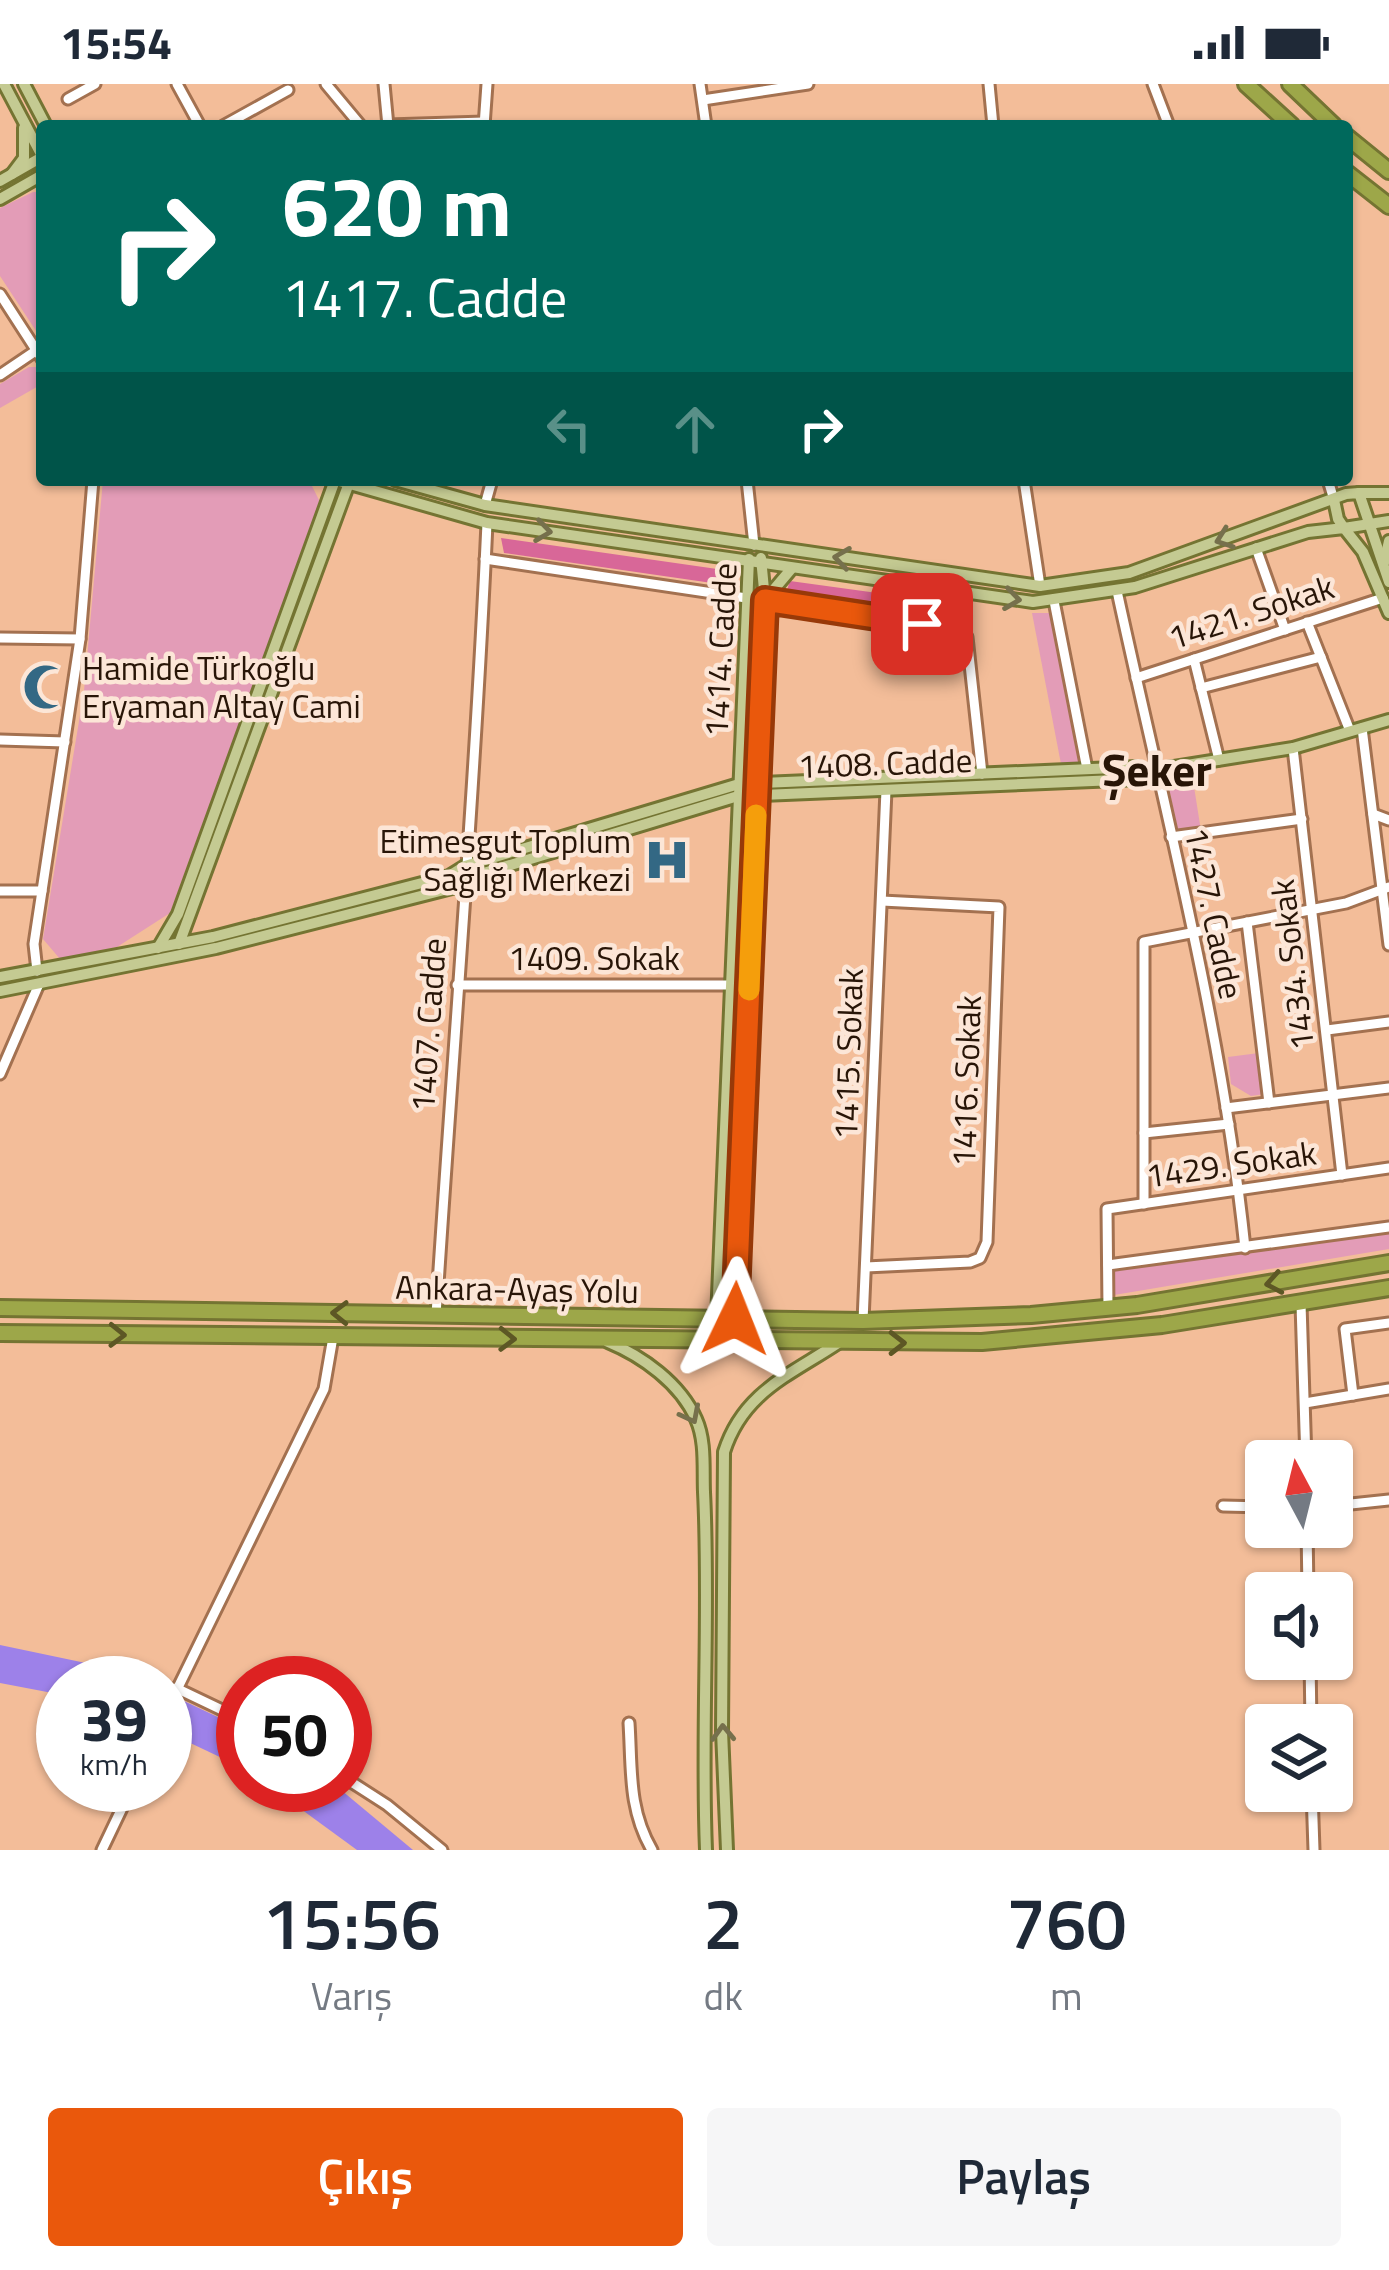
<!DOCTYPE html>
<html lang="tr">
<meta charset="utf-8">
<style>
body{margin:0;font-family:"Titillium Web",sans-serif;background:#f6f6f7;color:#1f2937;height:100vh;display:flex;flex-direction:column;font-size:45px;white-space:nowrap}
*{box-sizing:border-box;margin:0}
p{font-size:39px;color:#747a83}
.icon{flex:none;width:66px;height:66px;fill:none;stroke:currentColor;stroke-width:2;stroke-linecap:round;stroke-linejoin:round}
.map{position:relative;height:1766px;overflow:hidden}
.details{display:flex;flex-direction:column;background:#fff;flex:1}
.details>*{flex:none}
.guide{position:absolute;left:36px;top:36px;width:1317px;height:366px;border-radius:12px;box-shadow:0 3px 9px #0004;background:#00695c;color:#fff;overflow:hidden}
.needle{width:78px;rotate:353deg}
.controls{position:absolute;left:1245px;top:1356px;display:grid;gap:24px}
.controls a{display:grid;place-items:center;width:108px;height:108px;border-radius:12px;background:#fff;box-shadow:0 3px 9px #0004;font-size:60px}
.speed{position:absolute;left:36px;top:1572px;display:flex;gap:24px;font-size:60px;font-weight:700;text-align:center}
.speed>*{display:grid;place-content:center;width:156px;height:156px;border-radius:50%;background:#fff;box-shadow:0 3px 9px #0004;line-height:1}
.speed small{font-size:30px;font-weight:400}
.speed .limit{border:18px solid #d22;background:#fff;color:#111}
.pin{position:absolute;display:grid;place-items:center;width:102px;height:102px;color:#fff;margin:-51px;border-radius:24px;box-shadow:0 6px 18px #0006}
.me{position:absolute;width:132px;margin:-66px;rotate:2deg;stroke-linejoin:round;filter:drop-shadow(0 0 9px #0008)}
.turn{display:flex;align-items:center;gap:42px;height:252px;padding:0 48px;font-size:54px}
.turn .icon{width:156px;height:156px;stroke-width:2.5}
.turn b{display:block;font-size:84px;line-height:102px}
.lanes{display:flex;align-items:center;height:114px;padding:0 48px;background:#0003;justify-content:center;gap:60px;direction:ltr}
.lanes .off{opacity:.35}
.eta{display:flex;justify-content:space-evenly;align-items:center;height:204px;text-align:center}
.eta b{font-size:72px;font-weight:600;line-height:84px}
.button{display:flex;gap:24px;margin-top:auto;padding:24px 48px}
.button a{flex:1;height:138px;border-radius:12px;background:#ea580c;color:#fff;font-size:48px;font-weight:600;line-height:138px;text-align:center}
.button a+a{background:#f6f6f7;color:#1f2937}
.status{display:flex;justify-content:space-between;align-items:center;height:84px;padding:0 60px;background:#fff;direction:ltr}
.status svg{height:33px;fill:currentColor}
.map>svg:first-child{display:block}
.green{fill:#e39cb7}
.forest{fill:#d86798}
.water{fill:#9d81e9}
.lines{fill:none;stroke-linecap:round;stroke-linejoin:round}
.minor-casing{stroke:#a37150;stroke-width:15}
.major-casing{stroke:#747432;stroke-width:16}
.highway-casing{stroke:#747432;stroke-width:20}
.minor{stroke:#fff;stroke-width:9}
.major{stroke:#c4ca92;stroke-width:10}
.highway{stroke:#9da749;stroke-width:14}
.oneway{stroke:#76704c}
.oneway2{stroke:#5d5725}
.route-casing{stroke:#983908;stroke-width:30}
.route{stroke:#ea580c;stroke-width:21}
.slow{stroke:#f59e0b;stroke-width:21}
.labels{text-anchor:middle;stroke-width:9;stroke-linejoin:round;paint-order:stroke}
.street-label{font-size:33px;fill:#281507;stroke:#fce6d7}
.poi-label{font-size:33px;fill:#281507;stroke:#fce6d7;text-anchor:start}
.district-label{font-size:45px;font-weight:bold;fill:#281507;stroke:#fce6d7}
</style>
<div class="status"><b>15:54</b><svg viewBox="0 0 49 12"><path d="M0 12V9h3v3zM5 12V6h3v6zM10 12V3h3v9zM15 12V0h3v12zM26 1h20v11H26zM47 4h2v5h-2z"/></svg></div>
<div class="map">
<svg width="1389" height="1766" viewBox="0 0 1389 1766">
<rect width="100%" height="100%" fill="#f3bd99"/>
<g class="green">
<path d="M 33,108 L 42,108 L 42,256 L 0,192 L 0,124 Z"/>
<path d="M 29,283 L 38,283 L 42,300 L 0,324 L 0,300 Z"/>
<path d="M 103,396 L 309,396 L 320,418 L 170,829 L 117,863 L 60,875 L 43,855 L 84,607 Z"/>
<path d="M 1032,529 L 1051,529 L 1080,678 L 1061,680 Z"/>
<path d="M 1192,690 L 1201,747 L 1178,747 L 1168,700 L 1179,691 Z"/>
<path d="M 1259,969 L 1265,1010 L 1251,1012 L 1231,1000 L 1228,973 Z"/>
<path d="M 1389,1147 L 1389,1165 L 1114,1211 L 1112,1187 Z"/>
</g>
<g class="forest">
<path d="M 501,454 L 724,486 L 727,494 L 719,500 L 504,469 Z"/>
<path d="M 790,497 L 972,522 L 971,536 L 794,511 L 787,506 Z"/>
</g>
<g class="water">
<path d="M 0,1561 L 100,1582 L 143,1599 L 63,1599 L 63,1611 L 0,1599 Z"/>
<path d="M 165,1608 L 243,1645 L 243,1684 L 165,1647 Z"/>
<path d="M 268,1701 L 335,1701 L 413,1766 L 357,1766 Z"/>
</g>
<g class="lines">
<g class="minor-casing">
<g id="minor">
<path d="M 177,0 L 200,42"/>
<path d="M 326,0 L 361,42"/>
<path d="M 384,0 L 388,42"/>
<path d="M 700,0 L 706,42"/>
<path d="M 989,0 L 993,42"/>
<path d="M 1153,0 L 1169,42"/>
<path d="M 68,15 L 95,0"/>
<path d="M 703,16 L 808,0"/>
<path d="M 388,41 L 484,38"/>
<path d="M 223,42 L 288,6"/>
<path d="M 484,42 L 487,0"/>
<path d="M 0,210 L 42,275"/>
<path d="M 0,291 L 37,266"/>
<path d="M 747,396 L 754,461"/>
<path d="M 1024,396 L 1040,502"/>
<path d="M 1328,396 L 1334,416"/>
<path d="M 485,421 L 492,396"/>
<path d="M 1256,464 L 1285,546"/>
<path d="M 485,475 L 961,546 L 967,553 L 982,690"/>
<path d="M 1117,507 C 1164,724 1222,942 1245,1164"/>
<path d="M 1054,517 L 1087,685"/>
<path d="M 1307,538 L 1350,647"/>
<path d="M 0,554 L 80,555"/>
<path d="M 1194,575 L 1219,676"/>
<path d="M 1136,594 L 1383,514"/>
<path d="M 1201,604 L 1321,573"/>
<path d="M 1362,644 L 1389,861"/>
<path d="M 0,656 L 65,658"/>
<path d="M 1293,664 L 1342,1091"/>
<path d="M 1373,730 L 1389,736"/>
<path d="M 1171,753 L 1302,735"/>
<path d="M 0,807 L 42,807"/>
<path d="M 1247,838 L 1269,1019"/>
<path d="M 37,887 L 34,860 L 80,555 L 93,396"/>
<path d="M 457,901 L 731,901"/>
<path d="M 1327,946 L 1389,938"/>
<path d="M 0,990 L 39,900"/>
<path d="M 1226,1024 L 1389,1004"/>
<path d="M 1144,1049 L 1229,1040"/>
<path d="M 1144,1120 L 1144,858 L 1346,819 L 1389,803"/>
<path d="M 1108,1181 L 1389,1143"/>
<path d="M 866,1183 L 970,1178 L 980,1174 L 987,1158 L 999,823 L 882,817"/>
<path d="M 1301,1220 L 1306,1377"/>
<path d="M 1108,1224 L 1107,1125 L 1389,1084"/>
<path d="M 436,1231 C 453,967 475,703 487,439"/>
<path d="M 863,1237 L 886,706"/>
<path d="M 1353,1311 L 1345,1245 L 1389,1239"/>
<path d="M 1305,1319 L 1389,1305"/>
<path d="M 1223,1422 L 1266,1423"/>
<path d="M 1332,1422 L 1389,1416"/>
<path d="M 1307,1443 L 1308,1509"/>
<path d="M 1310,1575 L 1311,1641"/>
<path d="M 176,1604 L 243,1636"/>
<path d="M 165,1630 L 324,1305 L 333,1253"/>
<path d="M 629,1639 C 632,1685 628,1725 652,1766"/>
<path d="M 345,1694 L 387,1721 L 442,1766"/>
<path d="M 1312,1707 L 1314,1766"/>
<path d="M 102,1766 L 133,1701"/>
</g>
</g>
<g class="major-casing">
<g id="major">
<path d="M 4,0 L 42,72"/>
<path d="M 24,0 L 46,42"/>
<path d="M 12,90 L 24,74 L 24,44"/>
<path d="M 0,97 L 42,73"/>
<path d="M 0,115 L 42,91"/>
<path d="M 336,396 L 487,439 L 1033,518 L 1135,503 L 1308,448 L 1344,444 L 1363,468 L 1389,529"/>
<path d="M 395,396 L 485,421 L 1040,502 L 1129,489 L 1346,410 L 1359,409 L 1389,498"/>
<path d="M 1359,409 L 1389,409"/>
<path d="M 1334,416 L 1338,435 L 1344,444 L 1389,437"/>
<path d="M 1384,479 L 1389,457"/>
<path d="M 765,516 L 792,484"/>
<path d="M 179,860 L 349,399"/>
<path d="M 158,864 L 178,830 L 335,396"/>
<path d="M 0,893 L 213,853 L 449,792 L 465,782 L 739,700 L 1138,683 L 1149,687"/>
<path d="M 0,907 L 216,864 L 452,804 L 464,795 L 738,712 L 1140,695 L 1149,687 L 1293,664 L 1389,636"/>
<path d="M 717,1235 L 749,475"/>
<path d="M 735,1235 L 765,516 L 761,474"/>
<path d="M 608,1258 C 642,1272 680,1299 696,1335 C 706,1357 703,1384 704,1408 C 710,1527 701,1646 706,1766"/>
<path d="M 727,1766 L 722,1647 L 724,1368 C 743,1308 790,1291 838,1259"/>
</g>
</g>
<g class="highway-casing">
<g id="highway">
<path d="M 1246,0 L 1292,42"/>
<path d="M 1290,0 L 1334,42"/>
<path d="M 1347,53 L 1389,87"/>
<path d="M 1347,89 L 1389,122"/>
<path d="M 0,1224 L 863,1237 L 1031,1231 L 1137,1221 L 1389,1179"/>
<path d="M 0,1249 L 982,1258 L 1162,1241 L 1389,1204"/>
</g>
</g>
<use href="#minor" class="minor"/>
<use href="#major" class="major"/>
<use href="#highway" class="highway"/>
</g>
<defs><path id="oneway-chevron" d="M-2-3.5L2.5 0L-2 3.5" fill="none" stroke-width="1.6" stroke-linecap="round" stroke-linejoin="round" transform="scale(3)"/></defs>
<g class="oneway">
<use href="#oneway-chevron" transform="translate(543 447) rotate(8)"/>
<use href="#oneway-chevron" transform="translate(1224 455) rotate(160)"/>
<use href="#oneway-chevron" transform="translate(842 474) rotate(-172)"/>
<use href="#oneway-chevron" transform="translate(1012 515) rotate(8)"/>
<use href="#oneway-chevron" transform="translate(691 1331) rotate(63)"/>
<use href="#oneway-chevron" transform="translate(723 1649) rotate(-92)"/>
</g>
<g class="oneway2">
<use href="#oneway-chevron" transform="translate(1274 1199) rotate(170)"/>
<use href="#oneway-chevron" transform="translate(340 1229) rotate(-179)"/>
<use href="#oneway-chevron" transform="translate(117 1251) rotate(1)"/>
<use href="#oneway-chevron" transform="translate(507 1255) rotate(1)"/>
<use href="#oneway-chevron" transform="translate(897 1259)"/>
</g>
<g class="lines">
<g class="route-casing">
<path id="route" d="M 735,1235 L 765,516 L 922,540"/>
</g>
<use href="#route" class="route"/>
<path class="slow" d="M 749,906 L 756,731"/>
</g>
<defs>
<g id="mosque-bare" transform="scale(3.6)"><path d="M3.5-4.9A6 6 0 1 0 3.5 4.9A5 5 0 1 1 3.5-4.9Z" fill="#336884" stroke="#fce6d7" stroke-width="2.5" paint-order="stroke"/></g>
<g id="hospital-bare" transform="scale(3.6)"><path d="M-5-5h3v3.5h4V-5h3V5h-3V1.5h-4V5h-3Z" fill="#336884" stroke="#fce6d7" stroke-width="2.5" paint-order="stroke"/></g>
</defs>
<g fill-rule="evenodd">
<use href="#mosque-bare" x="46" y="603"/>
<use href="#hospital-bare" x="667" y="776"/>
</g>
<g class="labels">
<g class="street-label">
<text transform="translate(1251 528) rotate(-18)" y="12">1421. Sokak</text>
<text transform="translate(720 566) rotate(-87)" y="12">1414. Cadde</text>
<text transform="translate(885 679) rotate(-2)" y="12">1408. Cadde</text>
<text transform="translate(1214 829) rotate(78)" y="12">1427. Cadde</text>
<text x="594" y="886">1409. Sokak</text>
<text transform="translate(1292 881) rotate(-97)" y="12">1434. Sokak</text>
<text transform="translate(428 941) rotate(-86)" y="12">1407. Cadde</text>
<text transform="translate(848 970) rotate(-88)" y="12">1415. Sokak</text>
<text transform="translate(966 997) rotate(-88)" y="12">1416. Sokak</text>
<text transform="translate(1231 1080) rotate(-8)" y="12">1429. Sokak</text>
<text transform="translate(517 1205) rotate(1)" y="12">Ankara-Ayaş Yolu</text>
</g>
<g class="poi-label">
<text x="82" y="596">Hamide Türkoğlu<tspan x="82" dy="38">Eryaman Altay Cami</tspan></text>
<text x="631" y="769" text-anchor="end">Etimesgut Toplum<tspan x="631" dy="38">Sağlığı Merkezi</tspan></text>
</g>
<g class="district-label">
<text x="1157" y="702">Şeker</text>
</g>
</g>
</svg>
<div class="controls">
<a><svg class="needle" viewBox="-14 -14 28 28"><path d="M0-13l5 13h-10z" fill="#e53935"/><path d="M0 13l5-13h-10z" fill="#747a83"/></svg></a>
<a><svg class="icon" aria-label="sound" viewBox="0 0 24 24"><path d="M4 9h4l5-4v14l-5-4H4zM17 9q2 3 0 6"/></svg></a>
<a><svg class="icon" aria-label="layers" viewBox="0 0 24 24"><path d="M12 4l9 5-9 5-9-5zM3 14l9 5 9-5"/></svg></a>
</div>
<div class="speed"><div>39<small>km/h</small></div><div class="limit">50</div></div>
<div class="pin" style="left:922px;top:540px;background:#d93025"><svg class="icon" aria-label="arrive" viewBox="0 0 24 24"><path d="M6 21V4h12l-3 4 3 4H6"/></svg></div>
<svg class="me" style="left:735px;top:1235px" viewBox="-20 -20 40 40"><path d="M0-17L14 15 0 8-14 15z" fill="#ea580c" stroke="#fff" stroke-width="4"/></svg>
<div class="guide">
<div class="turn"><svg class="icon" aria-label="right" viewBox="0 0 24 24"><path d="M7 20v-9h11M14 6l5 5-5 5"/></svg><div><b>620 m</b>1417. Cadde</div></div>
<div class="lanes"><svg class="icon off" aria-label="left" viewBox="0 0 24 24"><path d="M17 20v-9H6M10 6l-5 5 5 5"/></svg><svg class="icon off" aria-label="ahead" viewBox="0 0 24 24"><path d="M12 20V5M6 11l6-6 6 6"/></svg><svg class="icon" aria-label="right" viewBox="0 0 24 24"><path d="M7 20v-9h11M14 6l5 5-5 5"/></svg></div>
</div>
</div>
<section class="details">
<div class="eta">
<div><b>15:56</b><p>Varış</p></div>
<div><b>2</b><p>dk</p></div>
<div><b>760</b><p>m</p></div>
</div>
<div class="button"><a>Çıkış</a><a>Paylaş</a></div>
</section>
